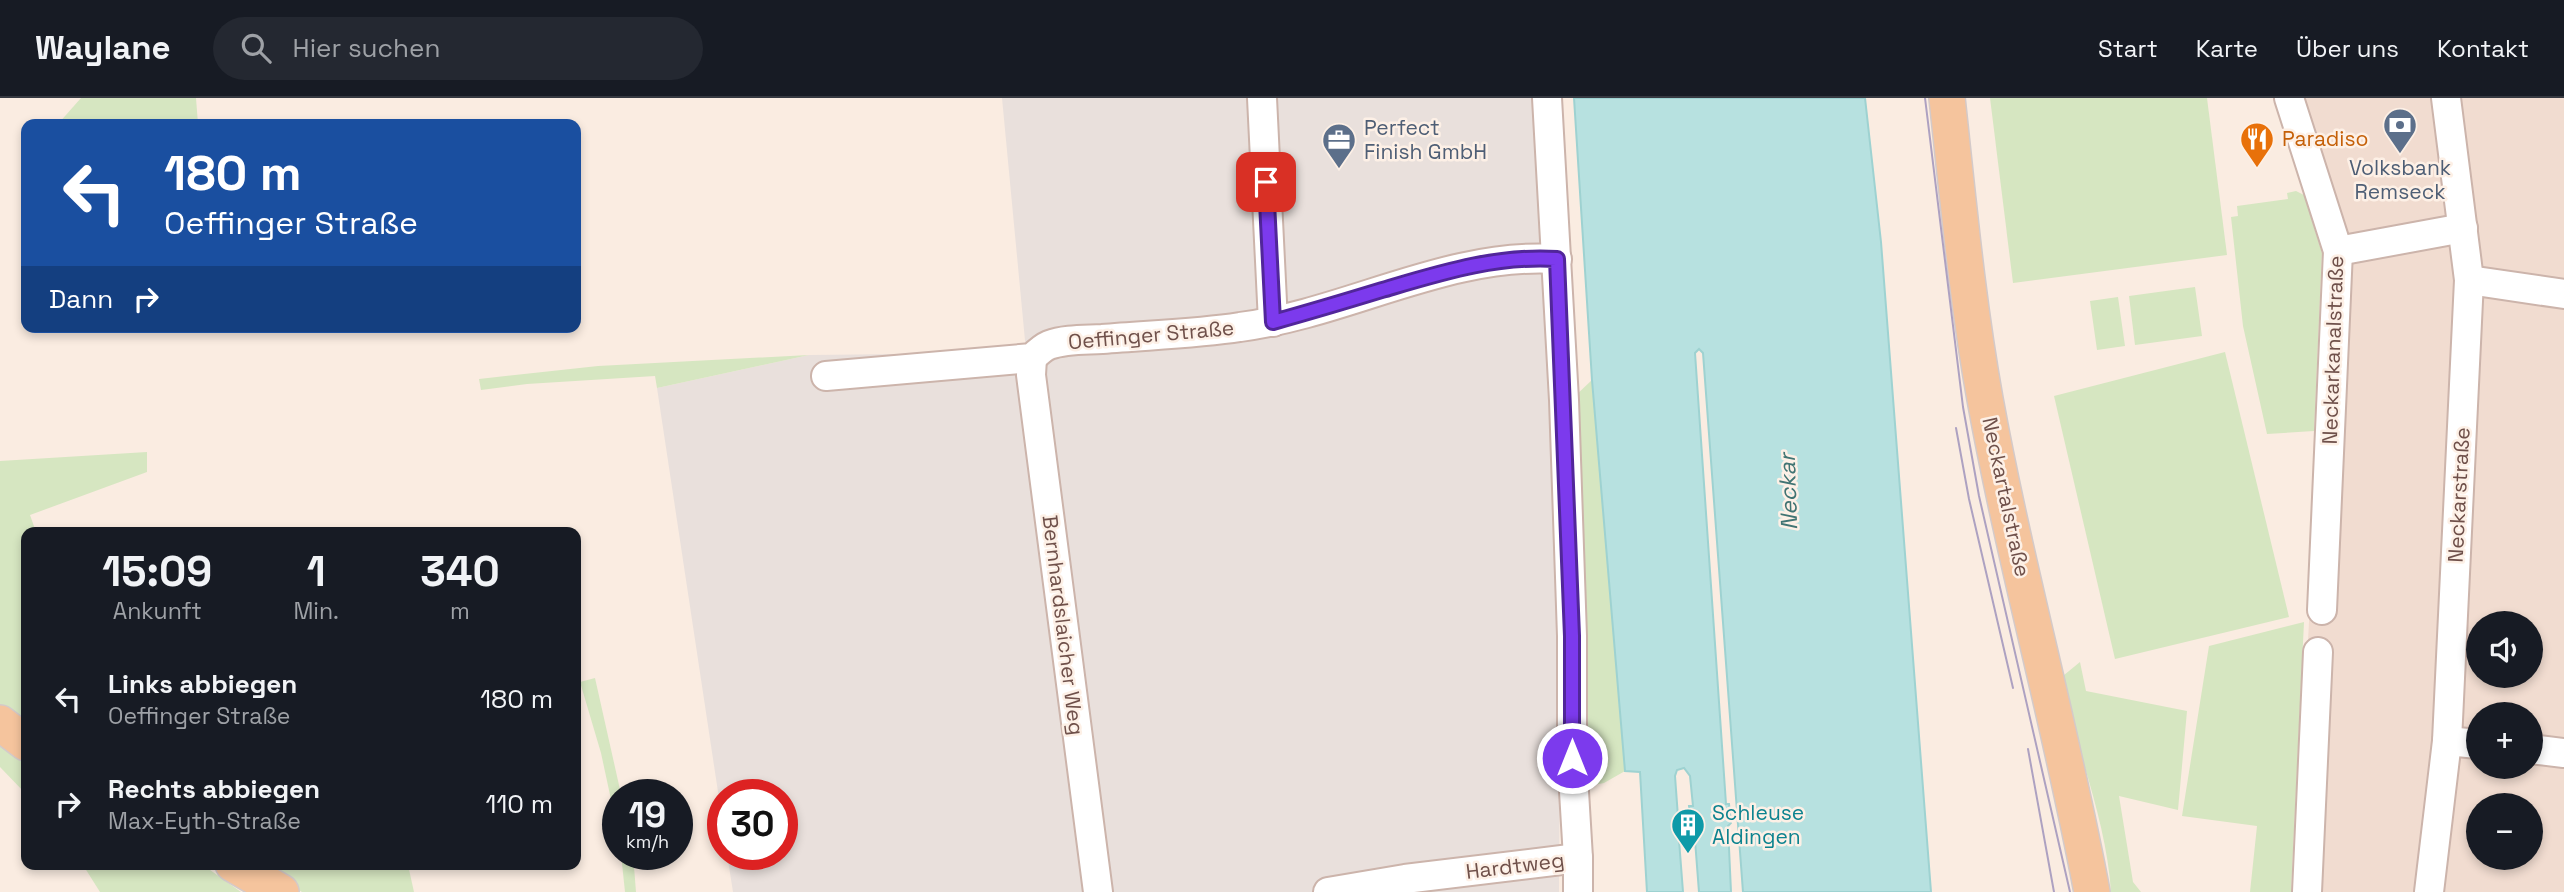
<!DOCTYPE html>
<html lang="de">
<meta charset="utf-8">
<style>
body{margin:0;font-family:"Space Grotesk",sans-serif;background:#242831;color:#f1f3f6;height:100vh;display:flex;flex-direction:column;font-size:26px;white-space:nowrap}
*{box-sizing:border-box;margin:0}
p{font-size:23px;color:#9ea1a6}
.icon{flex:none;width:38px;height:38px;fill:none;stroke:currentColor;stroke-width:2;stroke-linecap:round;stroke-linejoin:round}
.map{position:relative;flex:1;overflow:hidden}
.drawer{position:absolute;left:21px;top:429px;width:560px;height:343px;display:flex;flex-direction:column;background:#171b24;border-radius:14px;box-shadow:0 4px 10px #0003}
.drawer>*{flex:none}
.banner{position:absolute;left:21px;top:21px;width:560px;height:214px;border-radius:14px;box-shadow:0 4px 10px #0003;background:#1a4fa0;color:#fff;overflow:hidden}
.fabs{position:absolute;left:2466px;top:513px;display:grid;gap:14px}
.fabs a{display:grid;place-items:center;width:77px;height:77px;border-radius:50%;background:#171b24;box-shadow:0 4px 10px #0003;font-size:35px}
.speed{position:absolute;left:602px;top:681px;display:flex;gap:14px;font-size:35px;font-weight:700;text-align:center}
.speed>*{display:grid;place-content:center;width:91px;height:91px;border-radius:50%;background:#171b24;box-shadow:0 4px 10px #0003;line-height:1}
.speed small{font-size:18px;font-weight:400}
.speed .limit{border:10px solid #d22;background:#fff;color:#111}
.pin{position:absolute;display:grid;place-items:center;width:60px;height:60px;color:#fff;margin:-30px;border-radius:14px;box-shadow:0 4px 10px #0006}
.me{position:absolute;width:77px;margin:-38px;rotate:0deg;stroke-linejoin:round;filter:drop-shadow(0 0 5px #0008)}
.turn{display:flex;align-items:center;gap:24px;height:147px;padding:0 28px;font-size:32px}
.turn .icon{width:91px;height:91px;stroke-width:2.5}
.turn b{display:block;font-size:49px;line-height:60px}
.then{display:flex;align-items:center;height:66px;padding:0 28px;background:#0003;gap:14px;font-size:26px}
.eta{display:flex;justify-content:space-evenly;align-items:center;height:119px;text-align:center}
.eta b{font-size:42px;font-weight:700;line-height:49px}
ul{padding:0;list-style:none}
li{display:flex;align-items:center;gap:21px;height:105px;padding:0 28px}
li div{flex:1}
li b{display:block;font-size:26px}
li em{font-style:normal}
header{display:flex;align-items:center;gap:42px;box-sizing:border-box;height:98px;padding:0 35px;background:#171b24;border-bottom:2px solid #363941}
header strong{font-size:33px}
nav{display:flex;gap:38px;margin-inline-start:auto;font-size:24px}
.search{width:490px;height:63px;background:#242831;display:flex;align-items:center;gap:18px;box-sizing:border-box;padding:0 24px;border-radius:38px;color:#9ea1a6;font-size:26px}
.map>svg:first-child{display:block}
.residential{fill:#f1dcd0;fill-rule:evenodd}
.industrial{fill:#e9e0dc}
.green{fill:#d6e6c1}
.water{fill:#b7e1e0;stroke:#9ed2d1;stroke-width:2}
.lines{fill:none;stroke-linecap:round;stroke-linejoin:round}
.minor-casing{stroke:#ccb4ab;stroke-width:32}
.major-casing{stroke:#d4cac9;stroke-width:38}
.minor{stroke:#fff;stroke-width:28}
.major{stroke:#f5c49d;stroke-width:35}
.tram{stroke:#ada1c1;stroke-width:2}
.route-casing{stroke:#51269a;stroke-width:18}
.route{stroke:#7c3aed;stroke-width:12}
.labels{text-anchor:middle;stroke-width:5;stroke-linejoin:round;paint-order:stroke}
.service-label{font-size:21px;fill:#4e5e75;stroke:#fdf0e6;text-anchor:start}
.food-label{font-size:21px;fill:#c56008;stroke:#fdf0e6;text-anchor:start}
.street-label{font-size:21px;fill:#6f504a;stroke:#fdf0e6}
.culture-label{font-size:21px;fill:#0d838f;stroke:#fdf0e6;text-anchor:start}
.water-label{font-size:23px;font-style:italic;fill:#407473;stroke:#fdf0e6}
</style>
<header>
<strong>Waylane</strong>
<div class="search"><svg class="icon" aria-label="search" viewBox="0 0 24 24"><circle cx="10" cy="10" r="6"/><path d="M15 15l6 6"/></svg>Hier suchen</div>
<nav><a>Start</a><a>Karte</a><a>Über uns</a><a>Kontakt</a></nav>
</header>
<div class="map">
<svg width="2564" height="794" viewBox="0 0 2564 794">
<rect width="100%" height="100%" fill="#faece1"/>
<path class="residential" d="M 2282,0 L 2564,0 L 2564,794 L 2295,794 L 2328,157 ZM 2478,525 L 2530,525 L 2530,578 L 2478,578 ZM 2478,616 L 2530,616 L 2530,668 L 2478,668 ZM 2478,707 L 2530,707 L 2530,760 L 2478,760 Z"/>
<path class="industrial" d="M 1002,0 L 1544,0 L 1561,451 L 1559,794 L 733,794 L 727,756 L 782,756 L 782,696 L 723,696 L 723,727 L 657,290 L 809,257 L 1002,255 L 1026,253 Z"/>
<g class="green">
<path d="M 81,0 L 196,0 L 198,26 L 58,26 Z"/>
<path d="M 1990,0 L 2207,0 L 2227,157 L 2013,185 Z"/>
<path d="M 2296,93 L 2304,97 L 2322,155 L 2314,333 L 2267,336 L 2243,228 L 2231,119 L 2238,118 L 2237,108 L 2288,101 L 2287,95 Z"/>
<path d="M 2195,189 L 2202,238 L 2135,247 L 2129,198 Z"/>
<path d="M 2118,199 L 2125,248 L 2097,252 L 2090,203 Z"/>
<path d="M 2225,254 L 2289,519 L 2115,561 L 2054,298 Z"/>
<path d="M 809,257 L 657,290 L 655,278 L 527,286 L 481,292 L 479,281 L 598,268 Z"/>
<path d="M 1592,282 L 1625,673 L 1604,685 L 1584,689 L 1574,299 Z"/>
<path d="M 147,354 L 147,374 L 30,417 L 36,434 L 26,434 L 26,629 L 0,609 L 0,363 Z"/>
<path d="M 2304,524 L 2291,794 L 2250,794 L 2257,728 L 2182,718 L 2209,548 Z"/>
<path d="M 2080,564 L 2086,593 L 2187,613 L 2178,712 L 2119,698 L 2133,784 L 2141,794 L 2111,794 C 2107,727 2077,647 2058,582 Z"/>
<path d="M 595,580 L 621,696 L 618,696 L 618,734 L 601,655 L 580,584 Z"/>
<path d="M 0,640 L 26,659 L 26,696 L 0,669 Z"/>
<path d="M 621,756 L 633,756 L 636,794 L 625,794 Z"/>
<path d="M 83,767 L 203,767 L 241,794 L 100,794 Z"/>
<path d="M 259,767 L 408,767 L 414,794 L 302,794 Z"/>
</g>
<path class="water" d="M 1574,0 L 1865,0 L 1881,144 L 1931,794 L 1743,794 L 1703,255 L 1699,251 L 1695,255 L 1726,706 L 1729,706 L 1731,725 L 1728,728 L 1731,794 L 1699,794 L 1694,729 L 1691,728 L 1689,708 L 1693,708 L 1690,678 L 1684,670 L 1677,672 L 1675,678 L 1678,719 L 1681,719 L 1682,739 L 1679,742 L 1683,794 L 1647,794 L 1640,674 L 1625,673 L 1592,282 Z"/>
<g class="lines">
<g class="minor-casing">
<g id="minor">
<path d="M 1262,0 L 1273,224"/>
<path d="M 1547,0 L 1564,302 L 1572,538 L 1572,660 L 1578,760 L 1578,794"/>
<path d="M 2289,0 L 2338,153 L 2322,512"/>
<path d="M 2338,153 L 2463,130"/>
<path d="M 2469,182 L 2564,196"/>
<path d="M 1032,260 L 1031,277 L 1098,794"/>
<path d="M 826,278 L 1032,260 C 1037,255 1042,250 1049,247 C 1065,241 1085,242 1102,241 C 1148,237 1195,236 1240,229 C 1348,215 1447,154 1557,161"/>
<path d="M 2447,643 L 2478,646"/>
<path d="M 2530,651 L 2564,655"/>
<path d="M 1328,794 L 1405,781 L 1578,760"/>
<path d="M 2307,794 L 2318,554"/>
<path d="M 2429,794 L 2447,643 L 2469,182 L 2446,0"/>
</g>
</g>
<g class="major-casing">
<g id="major">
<path d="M 1947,0 C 1958,100 1967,201 1985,301 C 2015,466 2061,628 2092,794"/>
<path d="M 0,625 L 26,645"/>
<path d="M 233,766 L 281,794"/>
</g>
</g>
<use href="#minor" class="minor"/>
<use href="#major" class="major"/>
<g class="tram">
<path d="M 1925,0 L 1963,309 L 1979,398 L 2070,794"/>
<path d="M 1956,330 L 1969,401 L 2013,590"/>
<path d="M 2028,651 L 2054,794"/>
</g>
</g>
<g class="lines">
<g class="route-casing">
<path id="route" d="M 1266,84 L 1273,224 C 1309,214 1346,203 1382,192 C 1440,175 1496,157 1557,161 L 1572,538 L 1572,660"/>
</g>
<use href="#route" class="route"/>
</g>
<defs>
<g id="bank-pin" transform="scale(1.75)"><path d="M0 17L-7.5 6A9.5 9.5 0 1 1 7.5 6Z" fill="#5c6f8a" stroke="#fdf0e6"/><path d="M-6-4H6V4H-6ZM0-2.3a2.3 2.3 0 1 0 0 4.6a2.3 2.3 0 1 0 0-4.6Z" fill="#fff"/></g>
<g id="restaurant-pin" transform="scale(1.75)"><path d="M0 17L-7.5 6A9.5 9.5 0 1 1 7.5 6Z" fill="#e8710a" stroke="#fdf0e6"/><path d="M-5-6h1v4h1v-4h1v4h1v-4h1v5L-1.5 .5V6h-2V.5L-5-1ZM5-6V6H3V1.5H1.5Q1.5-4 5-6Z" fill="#fff"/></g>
<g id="office-pin" transform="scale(1.75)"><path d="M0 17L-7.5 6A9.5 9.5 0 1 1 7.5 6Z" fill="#5c6f8a" stroke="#fdf0e6"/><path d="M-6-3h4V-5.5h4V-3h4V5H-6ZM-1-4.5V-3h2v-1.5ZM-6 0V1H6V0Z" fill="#fff"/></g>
<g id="building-pin" transform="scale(1.75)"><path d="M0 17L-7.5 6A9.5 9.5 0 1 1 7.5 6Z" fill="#0f9aa8" stroke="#fdf0e6"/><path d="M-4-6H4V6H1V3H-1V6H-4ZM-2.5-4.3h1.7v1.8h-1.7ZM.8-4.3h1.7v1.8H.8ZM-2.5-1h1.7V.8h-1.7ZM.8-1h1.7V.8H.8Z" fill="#fff"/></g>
</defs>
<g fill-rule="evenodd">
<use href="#bank-pin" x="2400" y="27"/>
<use href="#restaurant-pin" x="2257" y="41"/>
<use href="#office-pin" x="1339" y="42"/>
<use href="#building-pin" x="1688" y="727"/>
</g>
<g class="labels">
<g class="service-label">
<text x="1364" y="37">Perfect<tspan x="1364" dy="24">Finish GmbH</tspan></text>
<text x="2400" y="77" text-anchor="middle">Volksbank<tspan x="2400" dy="24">Remseck</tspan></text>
</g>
<g class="food-label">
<text x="2282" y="48">Paradiso</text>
</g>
<g class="street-label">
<text transform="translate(1151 237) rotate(-5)" y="7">Oeffinger Straße</text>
<text transform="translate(2333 252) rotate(-88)" y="7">Neckarkanalstraße</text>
<text transform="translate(2459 397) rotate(-87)" y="7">Neckarstraße</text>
<text transform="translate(2006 399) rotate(78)" y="7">Neckartalstraße</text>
<text transform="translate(1063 527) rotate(83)" y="7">Bernhardslaicher Weg</text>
<text transform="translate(1515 768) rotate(-7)" y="7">Hardtweg</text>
</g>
<g class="culture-label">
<text x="1712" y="722">Schleuse<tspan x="1712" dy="24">Aldingen</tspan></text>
</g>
<g class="water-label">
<text transform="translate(1788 394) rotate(-92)" y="8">Neckar</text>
</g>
</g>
</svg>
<div class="fabs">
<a><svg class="icon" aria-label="sound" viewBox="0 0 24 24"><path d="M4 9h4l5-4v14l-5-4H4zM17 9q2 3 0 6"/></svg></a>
<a>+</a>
<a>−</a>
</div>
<div class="speed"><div>19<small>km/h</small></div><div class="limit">30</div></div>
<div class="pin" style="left:1266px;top:84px;background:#d93025"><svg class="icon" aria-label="arrive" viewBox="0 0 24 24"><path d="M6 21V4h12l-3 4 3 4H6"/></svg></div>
<svg class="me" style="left:1572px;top:660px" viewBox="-20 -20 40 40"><circle r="17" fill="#7c3aed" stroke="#fff" stroke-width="3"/><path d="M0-11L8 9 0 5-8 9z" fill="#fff"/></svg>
<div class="banner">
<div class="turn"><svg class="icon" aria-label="left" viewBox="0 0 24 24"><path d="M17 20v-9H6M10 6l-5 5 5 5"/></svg><div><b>180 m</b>Oeffinger Straße</div></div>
<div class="then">Dann<svg class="icon" aria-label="right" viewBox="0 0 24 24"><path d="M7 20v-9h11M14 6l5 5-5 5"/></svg></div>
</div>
<section class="drawer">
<div class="eta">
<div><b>15:09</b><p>Ankunft</p></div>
<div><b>1</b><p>Min.</p></div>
<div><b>340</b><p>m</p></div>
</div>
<ul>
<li><svg class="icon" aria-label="left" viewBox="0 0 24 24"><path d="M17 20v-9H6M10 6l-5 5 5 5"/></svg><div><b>Links abbiegen</b><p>Oeffinger Straße</p></div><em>180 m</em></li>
<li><svg class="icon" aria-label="right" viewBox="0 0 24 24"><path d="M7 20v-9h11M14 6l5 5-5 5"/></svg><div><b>Rechts abbiegen</b><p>Max-Eyth-Straße</p></div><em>110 m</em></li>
</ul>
</section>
</div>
